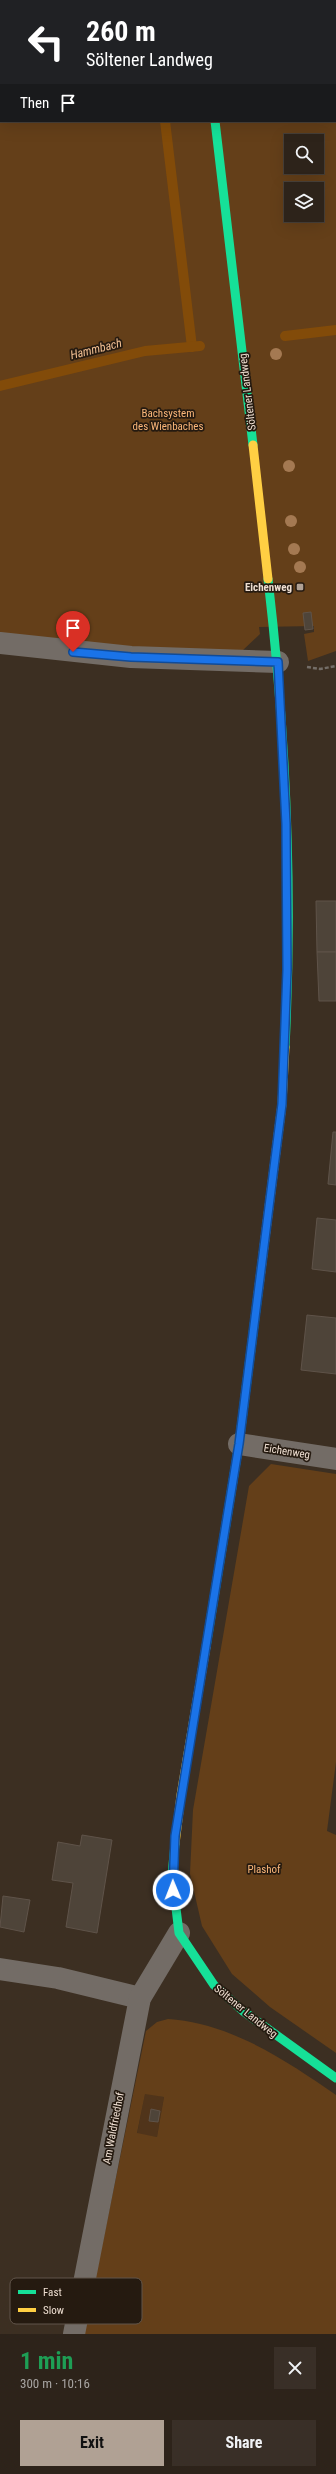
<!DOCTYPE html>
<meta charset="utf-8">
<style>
body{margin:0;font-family:"Roboto Condensed",sans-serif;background:#392f27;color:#f1f3f6;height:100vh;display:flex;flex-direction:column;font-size:15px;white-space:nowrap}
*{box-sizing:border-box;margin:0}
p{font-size:13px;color:#a7a4a2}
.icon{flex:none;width:22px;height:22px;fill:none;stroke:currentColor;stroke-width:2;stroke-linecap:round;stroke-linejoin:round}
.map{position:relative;height:2334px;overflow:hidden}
.drawer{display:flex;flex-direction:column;background:#2d231a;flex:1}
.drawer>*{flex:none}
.top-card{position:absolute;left:0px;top:0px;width:336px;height:122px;box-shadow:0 4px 16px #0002,0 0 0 1px #484039;background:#202124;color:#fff;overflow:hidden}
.buttons{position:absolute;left:284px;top:134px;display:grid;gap:8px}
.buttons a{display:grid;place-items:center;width:40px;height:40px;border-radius:0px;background:#2d231a;box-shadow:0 4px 16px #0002,0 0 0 1px #484039;font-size:20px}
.pin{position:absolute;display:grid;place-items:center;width:34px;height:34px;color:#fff;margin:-41px -17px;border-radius:50% 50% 50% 0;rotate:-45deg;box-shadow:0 0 4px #0007}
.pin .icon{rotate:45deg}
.me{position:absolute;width:44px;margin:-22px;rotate:359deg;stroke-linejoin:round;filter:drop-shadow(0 0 3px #0008)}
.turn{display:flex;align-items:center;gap:14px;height:84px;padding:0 20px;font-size:18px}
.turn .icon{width:52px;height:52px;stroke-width:2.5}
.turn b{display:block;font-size:28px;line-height:34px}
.then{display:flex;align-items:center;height:38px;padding:0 20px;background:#0003;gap:8px;font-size:15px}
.round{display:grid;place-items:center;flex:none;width:42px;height:42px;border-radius:0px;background:#392f27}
.summary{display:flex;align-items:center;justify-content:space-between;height:68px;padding:0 20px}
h1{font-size:24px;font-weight:700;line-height:30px;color:#1e9e55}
.primary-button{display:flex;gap:8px;margin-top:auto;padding:8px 20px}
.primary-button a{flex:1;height:46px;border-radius:0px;background:#b0a194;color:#111;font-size:16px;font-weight:700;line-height:46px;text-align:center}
.primary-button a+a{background:#392f27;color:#f1f3f6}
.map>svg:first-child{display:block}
.built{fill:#50341a}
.green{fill:#643f19;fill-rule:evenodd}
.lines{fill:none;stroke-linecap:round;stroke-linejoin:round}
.stream{stroke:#824b09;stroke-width:10}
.building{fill:#4e4439;stroke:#5f5349}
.path{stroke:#746e68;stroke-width:2.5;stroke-dasharray:4 2;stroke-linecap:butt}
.street{stroke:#736c66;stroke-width:22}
.fast{stroke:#16e098;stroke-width:9}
.slow{stroke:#ffcf43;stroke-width:9}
.tree{fill:#a47952}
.route-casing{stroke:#114b97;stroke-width:10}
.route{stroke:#1a73e8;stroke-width:7}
.poi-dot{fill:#b0a194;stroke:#251a10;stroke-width:1.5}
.labels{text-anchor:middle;stroke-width:3.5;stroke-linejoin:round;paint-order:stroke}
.street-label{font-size:11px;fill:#eeded1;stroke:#251a10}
.park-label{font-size:11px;fill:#fab679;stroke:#251a10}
.poi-label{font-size:11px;font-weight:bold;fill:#eeded1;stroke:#251a10;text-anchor:end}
.water-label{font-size:12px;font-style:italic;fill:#f4c194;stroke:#251a10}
.key{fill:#251a10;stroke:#61554a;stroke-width:1}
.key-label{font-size:11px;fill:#eeded1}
</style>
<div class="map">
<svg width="336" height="2334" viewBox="0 0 336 2334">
<rect width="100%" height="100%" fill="#3c2f22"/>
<path class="built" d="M 145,2093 L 164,2097 L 157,2137 L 137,2134 Z"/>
<g class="green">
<path d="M 0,0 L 313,1 L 1,1 L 1,121 L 335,121 L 336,27 L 336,651 L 308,661 L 304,634 L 314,632 L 314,626 L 259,627 L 260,634 L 242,651 L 178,653 L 0,635 ZM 291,141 L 317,141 L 317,167 L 291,167 ZM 291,189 L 317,189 L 317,215 L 291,215 Z"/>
<path d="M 271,1464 L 336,1474 L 336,1762 L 327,1831 L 336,1835 L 336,2053 L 270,2007 L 232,1974 L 202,1926 L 190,1874 L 193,1810 L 249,1486 Z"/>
<path d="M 168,2019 C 230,2023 286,2060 336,2095 L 336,2334 L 84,2334 L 146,2031 L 157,2022 ZM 145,2094 L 164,2097 L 157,2137 L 137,2133 Z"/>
</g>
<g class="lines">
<g class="stream">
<path d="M 154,0 L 154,1"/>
<path d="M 165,121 L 192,347"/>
<path d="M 285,336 L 336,330"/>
<path d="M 0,386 L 145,351 L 200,346"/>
</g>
</g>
<g class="building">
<path d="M 311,612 L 313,629 L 305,630 L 303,613 Z"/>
<path d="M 316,901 L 336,901 L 336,952 L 317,952 Z"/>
<path d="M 317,952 L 336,952 L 336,1001 L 319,1001 Z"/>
<path d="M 333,1132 L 336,1132 L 336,1185 L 328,1184 Z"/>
<path d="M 317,1218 L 336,1220 L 336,1272 L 312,1269 Z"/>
<path d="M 307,1315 L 336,1318 L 336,1374 L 301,1370 Z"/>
<path d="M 82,1835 L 112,1840 L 97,1933 L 66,1927 L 73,1883 L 52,1880 L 58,1842 L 80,1846 Z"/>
<path d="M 3,1896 L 30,1900 L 24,1932 L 0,1927 Z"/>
<path d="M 151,2109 L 160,2111 L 158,2122 L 149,2121 Z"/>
</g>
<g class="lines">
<path class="path" d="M 307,667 L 320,669 L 336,666"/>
<g class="street">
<path d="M 202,0 L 202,1"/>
<path d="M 335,2 L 336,3"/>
<path d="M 0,643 L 131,657 L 278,662"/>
<path d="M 239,1444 L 336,1459"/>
<path d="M 0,1969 L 58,1978 L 140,1998"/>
<path d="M 74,2334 L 140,1998 L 179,1933"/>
</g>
<g class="fast">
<path d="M 215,121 L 253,445"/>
<path d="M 268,579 C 286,733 293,891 285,1047"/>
<path d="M 206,1647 L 239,1444 L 258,1294"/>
<path d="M 175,1844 L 172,1875 L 179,1933 L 214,1985 L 243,2011 L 336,2078"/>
</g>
<g class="slow">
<path d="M 253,445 L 268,579"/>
<path d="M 258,1294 L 282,1104 L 285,1047"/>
<path d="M 175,1844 L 181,1795 L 206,1647"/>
</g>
</g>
<g class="tree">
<circle cx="276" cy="354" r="6"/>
<circle cx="289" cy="466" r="6"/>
<circle cx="291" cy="521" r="6"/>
<circle cx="294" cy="549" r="6"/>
<circle cx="300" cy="567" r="6"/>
</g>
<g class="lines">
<g class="route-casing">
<path id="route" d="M 73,652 L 131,657 L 278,662 L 286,824 L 287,970 L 282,1104 L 239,1444 L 175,1836 L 173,1890"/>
</g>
<use href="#route" class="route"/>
</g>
<rect class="poi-dot" x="296" y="583" width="8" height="8" rx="2"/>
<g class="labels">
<g class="street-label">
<text transform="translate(247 392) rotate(-97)" y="4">Söltener Landweg</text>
<text transform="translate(287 1451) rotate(9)" y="4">Eichenweg</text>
<text transform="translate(246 2011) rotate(39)" y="4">Söltener Landweg</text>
<text transform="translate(113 2128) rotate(-79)" y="4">Am Waldfriedhof</text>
</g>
<g class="park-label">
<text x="168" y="417">Bachsystem<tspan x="168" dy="13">des Wienbaches</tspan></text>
<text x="264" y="1873">Plashof</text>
</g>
<g class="poi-label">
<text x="292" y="591">Eichenweg</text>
</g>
<g class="water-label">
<text transform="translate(96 349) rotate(-14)" y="4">Hammbach</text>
</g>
</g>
<rect x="10" y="2278" width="132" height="46" rx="6" class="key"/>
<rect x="18" y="2290" width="18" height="4" fill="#16e098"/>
<rect x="18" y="2308" width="18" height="4" fill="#ffcf43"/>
<g class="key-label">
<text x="43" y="2296">Fast</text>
<text x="43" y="2314">Slow</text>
</g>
</svg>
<div class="buttons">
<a><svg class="icon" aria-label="search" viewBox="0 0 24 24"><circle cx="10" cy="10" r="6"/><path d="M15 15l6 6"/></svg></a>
<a><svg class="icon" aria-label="layers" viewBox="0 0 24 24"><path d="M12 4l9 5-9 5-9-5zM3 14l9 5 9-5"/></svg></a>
</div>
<div class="pin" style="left:73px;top:652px;background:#d93025"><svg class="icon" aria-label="arrive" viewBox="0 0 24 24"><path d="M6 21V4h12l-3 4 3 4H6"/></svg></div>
<svg class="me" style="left:173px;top:1890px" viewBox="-20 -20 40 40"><circle r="17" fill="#1a73e8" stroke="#fff" stroke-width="3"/><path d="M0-11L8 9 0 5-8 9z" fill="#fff"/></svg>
<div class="top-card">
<div class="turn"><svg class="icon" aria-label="left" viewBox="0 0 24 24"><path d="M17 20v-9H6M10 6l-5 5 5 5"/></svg><div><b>260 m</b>Söltener Landweg</div></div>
<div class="then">Then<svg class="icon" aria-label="arrive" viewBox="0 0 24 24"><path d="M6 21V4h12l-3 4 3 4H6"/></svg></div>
</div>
</div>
<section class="drawer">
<div class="summary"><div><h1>1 min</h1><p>300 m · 10:16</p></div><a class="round"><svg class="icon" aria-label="close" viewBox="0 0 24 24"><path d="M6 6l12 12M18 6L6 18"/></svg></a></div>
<div class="primary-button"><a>Exit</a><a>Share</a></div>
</section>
